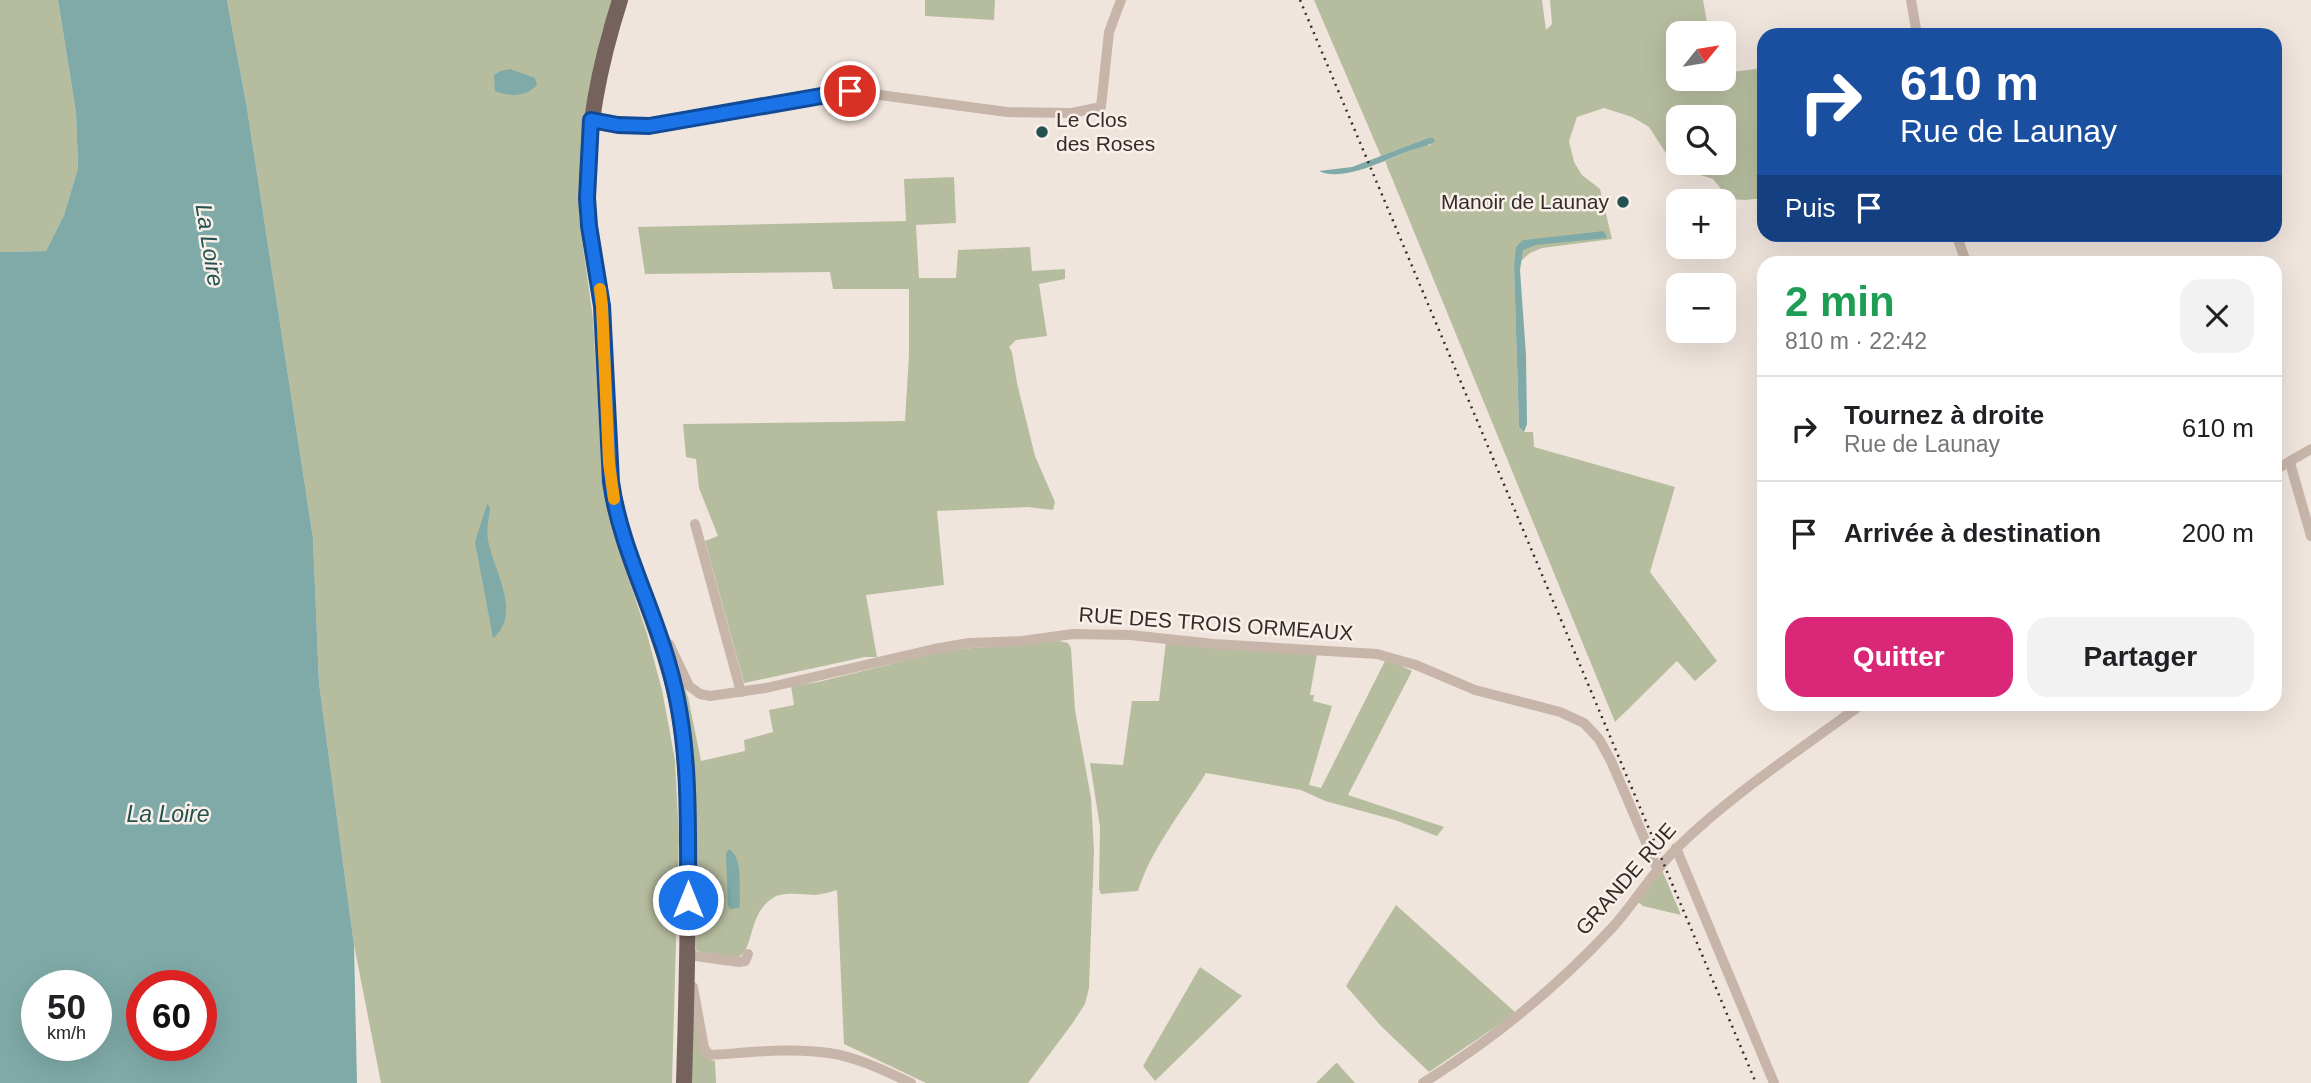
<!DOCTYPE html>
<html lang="fr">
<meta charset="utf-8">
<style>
body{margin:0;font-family:Helvetica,sans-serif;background:#f2f2f2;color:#202124;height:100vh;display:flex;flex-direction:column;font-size:26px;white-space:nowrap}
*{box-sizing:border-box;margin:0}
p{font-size:23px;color:#757577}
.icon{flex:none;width:38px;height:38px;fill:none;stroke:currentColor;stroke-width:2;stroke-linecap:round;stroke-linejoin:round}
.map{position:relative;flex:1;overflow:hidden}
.details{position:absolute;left:1757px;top:256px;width:525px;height:455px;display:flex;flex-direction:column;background:#fff;border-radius:21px;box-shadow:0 7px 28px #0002}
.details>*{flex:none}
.guide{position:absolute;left:1757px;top:28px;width:525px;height:214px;border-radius:21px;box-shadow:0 7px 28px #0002;background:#1a4fa0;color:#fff;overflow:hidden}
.needle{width:46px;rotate:60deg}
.controls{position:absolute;left:1666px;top:21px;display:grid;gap:14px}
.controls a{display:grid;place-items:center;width:70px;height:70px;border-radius:14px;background:#fff;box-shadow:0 7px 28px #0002;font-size:35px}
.speed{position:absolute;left:21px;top:970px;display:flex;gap:14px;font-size:35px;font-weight:700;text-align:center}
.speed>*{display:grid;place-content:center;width:91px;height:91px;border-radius:50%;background:#fff;box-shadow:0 7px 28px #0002;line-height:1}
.speed small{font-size:18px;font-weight:400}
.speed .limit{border:10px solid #d22;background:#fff;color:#111}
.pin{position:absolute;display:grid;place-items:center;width:60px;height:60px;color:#fff;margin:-30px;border:4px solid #fff;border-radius:50%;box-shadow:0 2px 7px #0007}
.me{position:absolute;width:77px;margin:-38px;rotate:0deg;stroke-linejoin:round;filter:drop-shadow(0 0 5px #0008)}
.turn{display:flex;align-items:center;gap:24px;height:147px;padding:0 28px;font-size:32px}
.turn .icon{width:91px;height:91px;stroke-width:2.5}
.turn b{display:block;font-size:49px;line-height:60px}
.then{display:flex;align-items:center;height:66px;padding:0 28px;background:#0003;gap:14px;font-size:26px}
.round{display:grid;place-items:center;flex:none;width:74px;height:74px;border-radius:21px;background:#f2f2f2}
.head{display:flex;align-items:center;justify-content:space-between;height:119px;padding:0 28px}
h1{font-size:42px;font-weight:700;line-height:52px;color:#1e9e55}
.primary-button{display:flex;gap:14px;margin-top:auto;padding:14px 28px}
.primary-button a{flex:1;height:80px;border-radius:21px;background:#db2777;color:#fff;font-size:28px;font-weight:700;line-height:80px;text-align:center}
.primary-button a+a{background:#f2f2f2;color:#202124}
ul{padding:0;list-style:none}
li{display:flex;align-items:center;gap:21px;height:105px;padding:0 28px;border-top:2px solid #e0e0e0}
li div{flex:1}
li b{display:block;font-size:26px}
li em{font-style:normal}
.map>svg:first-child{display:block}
.green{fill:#b6bd9f;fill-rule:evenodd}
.water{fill:#7faaa8;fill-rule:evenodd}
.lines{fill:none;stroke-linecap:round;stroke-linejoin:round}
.street{stroke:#c7b5aa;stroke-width:10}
.primary{stroke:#75625c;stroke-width:16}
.rail{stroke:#352c29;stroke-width:2.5;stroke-dasharray:2 5;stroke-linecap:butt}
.route-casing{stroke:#114b97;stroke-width:18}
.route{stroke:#1a73e8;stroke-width:12}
.slow{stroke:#f59e0b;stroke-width:12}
.poi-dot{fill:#235251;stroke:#f8f0e9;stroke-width:2.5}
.labels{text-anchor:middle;stroke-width:5;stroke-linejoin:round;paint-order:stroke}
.poi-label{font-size:21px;fill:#352c29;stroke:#f8f0e9;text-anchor:start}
.street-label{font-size:21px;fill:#352c29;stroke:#f8f0e9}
.water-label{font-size:23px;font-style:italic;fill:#235251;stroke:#f8f0e9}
</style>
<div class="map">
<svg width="2311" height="1083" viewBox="0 0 2311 1083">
<rect width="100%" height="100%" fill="#f0e5dd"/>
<g class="green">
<path d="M 0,0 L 58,0 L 76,113 L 78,168 L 64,215 L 46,251 L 0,252 Z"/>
<path d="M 227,0 L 613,0 L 602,32 L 591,86 L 580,160 L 579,218 L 593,318 L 603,489 L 613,531 L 647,634 L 662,690 L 675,760 L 679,838 L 672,1083 L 381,1083 L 354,945 L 319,683 L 313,538 L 247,108 Z"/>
<path d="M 925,0 L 995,0 L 994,20 L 925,16 Z"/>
<path d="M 1314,0 L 1542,0 L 1546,30 L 1552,24 L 1550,0 L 1703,0 L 1709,33 L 1678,33 L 1678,79 L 1724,79 L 1724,73 L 1764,68 L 1764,198 L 1745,200 L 1729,199 L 1713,179 L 1675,167 L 1649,127 L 1632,117 L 1604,108 L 1577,117 L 1569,141 L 1574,162 L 1582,175 L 1600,189 L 1612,239 L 1542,248 L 1530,253 L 1514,267 L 1519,427 L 1524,432 L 1533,432 L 1534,447 L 1675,487 L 1650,572 L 1717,661 L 1695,681 L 1677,661 L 1615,722 L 1385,161 L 1418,147 L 1431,145 L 1428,138 L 1381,156 ZM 1678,117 L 1724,117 L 1724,163 L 1678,163 Z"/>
<path d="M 954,177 L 956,223 L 916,225 L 919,278 L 956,278 L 958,250 L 1030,247 L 1032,271 L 1065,269 L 1065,279 L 1039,284 L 1047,336 L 1016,340 L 1009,347 L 1012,352 L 1017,383 L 1035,456 L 1055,502 L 1053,510 L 1028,507 L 937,511 L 944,585 L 866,595 L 877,657 L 865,657 L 744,683 L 705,541 L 718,536 L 699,488 L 696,459 L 686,457 L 683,424 L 905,421 L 909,355 L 909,289 L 833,289 L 830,272 L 645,274 L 638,227 L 906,221 L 904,179 Z"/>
<path d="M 1059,641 L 1068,643 L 1071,648 L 1075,710 L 1091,798 L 1094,851 L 1089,988 L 1085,1004 L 1072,1024 L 1028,1083 L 926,1083 L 844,1044 L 837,890 C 830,892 823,894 816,895 C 803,895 783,891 773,898 C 736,921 768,983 696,950 L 697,869 L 692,757 L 675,663 L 688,697 L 701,761 L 745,751 L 744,740 L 773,732 L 769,710 L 794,705 L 791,686 L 818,682 L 948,650 Z"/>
<path d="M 1166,641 L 1317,654 L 1310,695 L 1314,695 L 1313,701 L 1332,706 L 1309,785 L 1321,788 L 1386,659 L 1412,671 L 1348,795 L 1444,827 L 1437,836 L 1395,820 L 1325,801 L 1301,790 L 1206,773 C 1183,810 1151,849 1138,891 L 1101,894 L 1099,889 L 1100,827 L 1090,763 L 1123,765 L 1132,701 L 1159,701 Z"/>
<path d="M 1662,870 L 1681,915 L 1643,906 L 1638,902 Z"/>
<path d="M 1396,905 L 1516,1013 L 1429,1072 L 1381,1026 L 1346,986 Z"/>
<path d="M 1200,967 L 1242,996 L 1155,1081 L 1143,1066 Z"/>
<path d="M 692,999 L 701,1049 L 706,1059 L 715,1061 L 716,1083 L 690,1083 Z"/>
<path d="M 1337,1063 L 1355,1083 L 1316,1083 L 1336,1063 Z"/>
</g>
<g class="water">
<path d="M 58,0 L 227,0 L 247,108 L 313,538 L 319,683 L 354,945 L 357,1083 L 0,1083 L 0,252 L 46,251 L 64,215 L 78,168 L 76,113 ZM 37,985 L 96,985 L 96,1045 L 37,1045 ZM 142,985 L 201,985 L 201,1045 L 142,1045 Z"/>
<path d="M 510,69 L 535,78 L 537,85 C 525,97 511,97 495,91 L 494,75 L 501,71 Z"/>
<path d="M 1428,138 L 1433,138 L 1435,141 C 1428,147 1418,147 1409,151 C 1387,159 1342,183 1319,171 L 1352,167 Z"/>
<path d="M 1604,231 L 1607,238 L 1536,245 L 1523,250 L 1520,270 L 1526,355 L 1527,424 L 1524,432 L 1519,427 L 1514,267 L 1516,247 L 1523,240 Z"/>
<path d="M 487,504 L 490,507 C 489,518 486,530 488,540 C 493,569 523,614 493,638 L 475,542 Z"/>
<path d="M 729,849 C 743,857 739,887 740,902 L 739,908 L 730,909 L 728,905 L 726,853 Z"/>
</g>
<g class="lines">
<g class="street">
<path d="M 1911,0 L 1917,35"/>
<path d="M 591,120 L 618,125 L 649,126 L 850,91 L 1007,112 L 1072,113 L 1101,107 L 1109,32 L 1121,0"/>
<path d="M 1956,234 L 1966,262"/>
<path d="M 2290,463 L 2311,536"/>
<path d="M 2275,470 L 2311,449"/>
<path d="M 695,524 L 741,692"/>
<path d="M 662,643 L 669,644 L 689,686 L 700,694 L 710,696 L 766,688 L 934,649 L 969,643 L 1022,641 L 1073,634 L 1130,635 L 1214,644 L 1377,654 L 1416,665 L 1475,690 L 1560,712 L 1584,723 L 1599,739 L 1611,761 L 1657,868"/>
<path d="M 1676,848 L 1774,1083"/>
<path d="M 688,955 L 739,962 L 745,961 L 748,954"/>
<path d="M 689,984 L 693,987 L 704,1048 L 709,1055 C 747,1053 790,1047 829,1053 C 857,1057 885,1071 911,1083"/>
<path d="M 1423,1083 C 1492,1040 1555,989 1611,929 C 1635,903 1652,872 1678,847 C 1733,793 1800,750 1862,704"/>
</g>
<path class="primary" d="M 620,0 C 597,72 582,147 589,223 C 592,254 601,284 603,315 C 604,352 606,389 608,426 C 609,451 609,478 614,503 C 631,577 668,643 680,719 C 688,772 688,825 688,879 C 688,947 686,1015 684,1083"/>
<path class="rail" d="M 1300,0 L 1756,1083"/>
</g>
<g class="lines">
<g class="route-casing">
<path id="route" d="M 688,900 C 688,822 691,741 669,666 C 652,604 620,546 611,482 L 602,306 L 589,226 L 587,198 L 591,120 L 618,125 L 649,126 L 850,91"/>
</g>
<use href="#route" class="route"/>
<path class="slow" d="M 600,289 L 602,306 L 609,463 L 614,499"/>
</g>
<g class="poi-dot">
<circle cx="1042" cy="132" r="7"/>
<circle cx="1623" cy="202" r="7"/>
</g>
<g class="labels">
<g class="poi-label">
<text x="1056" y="127">Le Clos<tspan x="1056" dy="24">des Roses</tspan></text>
<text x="1609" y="209" text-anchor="end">Manoir de Launay</text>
</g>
<g class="street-label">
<text transform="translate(1216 624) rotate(4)" y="7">RUE DES TROIS ORMEAUX</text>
<text transform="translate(1626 879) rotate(-49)" y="7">GRANDE RUE</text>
</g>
<g class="water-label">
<text transform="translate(210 245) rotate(81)" y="8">La Loire</text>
<text x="168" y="822">La Loire</text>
</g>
</g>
</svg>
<div class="controls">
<a><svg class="needle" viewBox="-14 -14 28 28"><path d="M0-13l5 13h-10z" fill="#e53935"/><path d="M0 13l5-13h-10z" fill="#757577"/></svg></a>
<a><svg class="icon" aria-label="search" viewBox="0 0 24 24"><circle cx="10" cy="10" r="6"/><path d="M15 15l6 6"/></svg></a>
<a>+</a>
<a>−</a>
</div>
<div class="speed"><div>50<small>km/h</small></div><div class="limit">60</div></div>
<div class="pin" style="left:850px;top:91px;background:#d93025"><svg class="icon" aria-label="arrive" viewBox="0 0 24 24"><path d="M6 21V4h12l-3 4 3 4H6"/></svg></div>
<svg class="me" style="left:688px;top:900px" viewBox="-20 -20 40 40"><circle r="17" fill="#1a73e8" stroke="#fff" stroke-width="3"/><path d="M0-11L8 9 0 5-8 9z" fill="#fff"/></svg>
<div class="guide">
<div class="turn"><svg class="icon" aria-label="right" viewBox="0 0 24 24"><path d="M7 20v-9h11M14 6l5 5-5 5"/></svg><div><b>610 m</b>Rue de Launay</div></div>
<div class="then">Puis<svg class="icon" aria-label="arrive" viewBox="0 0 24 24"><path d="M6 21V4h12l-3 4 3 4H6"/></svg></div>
</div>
<section class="details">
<div class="head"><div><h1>2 min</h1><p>810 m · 22:42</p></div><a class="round"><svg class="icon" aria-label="close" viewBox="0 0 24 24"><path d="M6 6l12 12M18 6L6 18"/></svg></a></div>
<ul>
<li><svg class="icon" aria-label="right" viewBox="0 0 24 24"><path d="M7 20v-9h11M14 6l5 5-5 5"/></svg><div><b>Tournez à droite</b><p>Rue de Launay</p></div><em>610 m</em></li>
<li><svg class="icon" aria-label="arrive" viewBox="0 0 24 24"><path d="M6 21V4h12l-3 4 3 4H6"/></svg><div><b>Arrivée à destination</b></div><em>200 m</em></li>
</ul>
<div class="primary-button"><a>Quitter</a><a>Partager</a></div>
</section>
</div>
